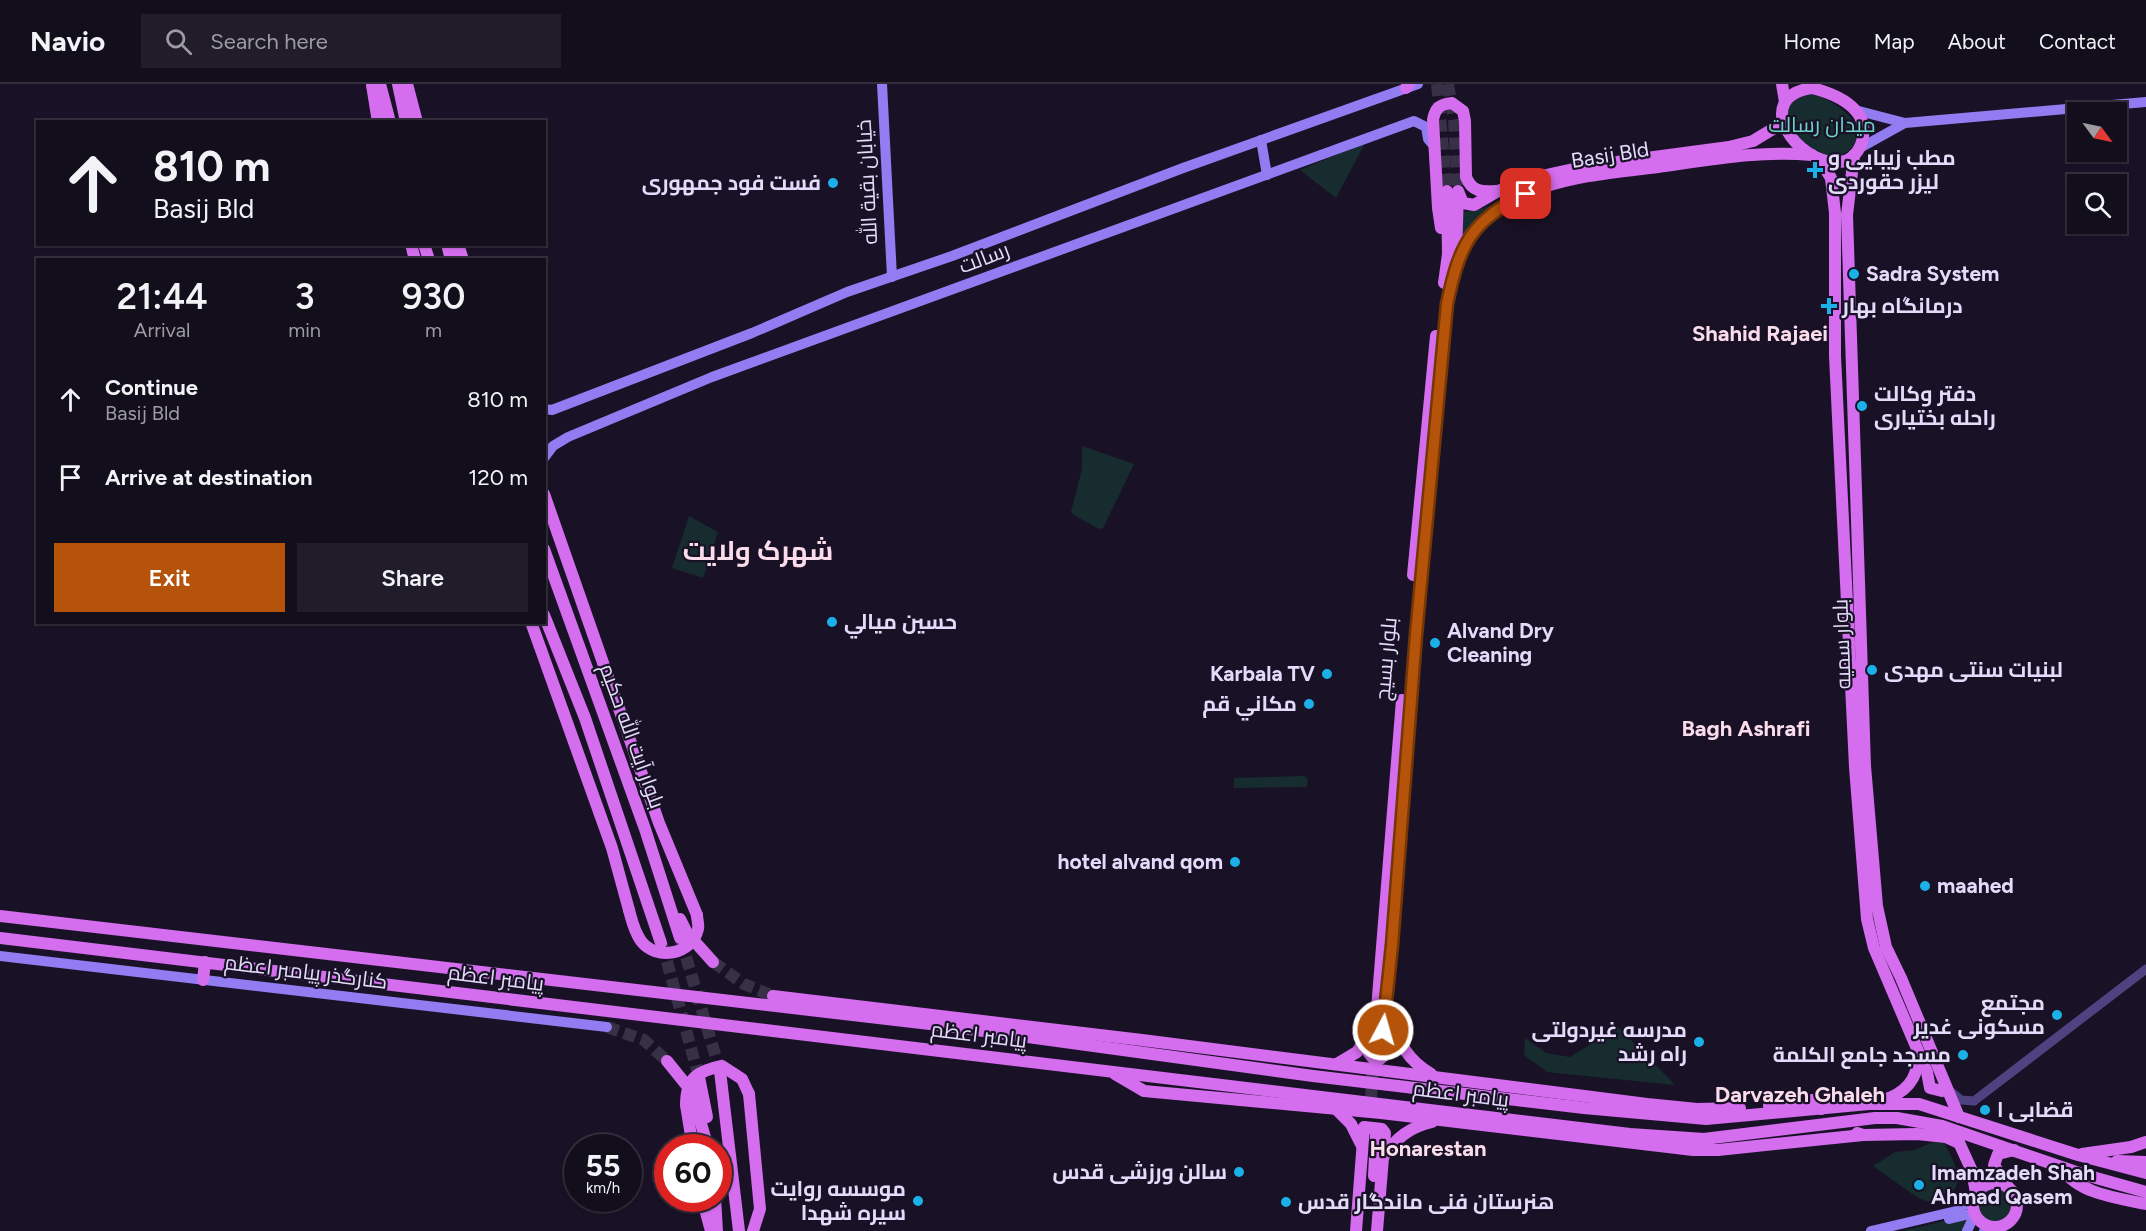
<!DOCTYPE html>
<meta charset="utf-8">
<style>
body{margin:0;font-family:Figtree,Cairo,sans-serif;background:#201c29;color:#f1f3f6;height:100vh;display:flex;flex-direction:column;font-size:22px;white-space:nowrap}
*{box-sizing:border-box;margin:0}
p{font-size:20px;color:#9d9ca3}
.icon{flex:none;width:33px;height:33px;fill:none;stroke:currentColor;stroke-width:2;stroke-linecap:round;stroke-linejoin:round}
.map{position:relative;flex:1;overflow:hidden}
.sheet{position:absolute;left:36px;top:174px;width:510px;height:366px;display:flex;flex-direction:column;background:#130e1c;border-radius:0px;box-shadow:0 2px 4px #0004,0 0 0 2px #322e3b}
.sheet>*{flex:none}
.hud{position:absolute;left:36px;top:36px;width:510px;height:126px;border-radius:0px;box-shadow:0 2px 4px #0004,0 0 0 2px #322e3b;background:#130e1c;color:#f1f3f6;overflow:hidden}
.needle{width:39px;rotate:123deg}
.tools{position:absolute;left:2067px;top:18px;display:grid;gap:12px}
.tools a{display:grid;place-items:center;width:60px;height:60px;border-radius:0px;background:#130e1c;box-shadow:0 2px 4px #0004,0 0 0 2px #322e3b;font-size:30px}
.speed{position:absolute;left:564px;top:1050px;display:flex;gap:12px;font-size:30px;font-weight:700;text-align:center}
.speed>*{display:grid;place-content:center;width:78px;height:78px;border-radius:50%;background:#130e1c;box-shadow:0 2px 4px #0004,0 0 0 2px #322e3b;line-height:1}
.speed small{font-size:15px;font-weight:400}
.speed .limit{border:9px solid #d22;background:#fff;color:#111}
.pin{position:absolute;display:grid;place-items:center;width:51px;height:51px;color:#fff;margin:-26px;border-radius:12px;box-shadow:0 3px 9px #0006}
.me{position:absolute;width:66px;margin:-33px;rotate:6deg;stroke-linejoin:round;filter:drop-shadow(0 0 4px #0008)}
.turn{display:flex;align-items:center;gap:21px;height:126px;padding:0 18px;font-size:27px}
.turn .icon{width:78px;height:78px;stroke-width:2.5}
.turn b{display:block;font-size:42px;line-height:51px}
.eta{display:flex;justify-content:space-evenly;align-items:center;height:102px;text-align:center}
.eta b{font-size:36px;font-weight:600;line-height:42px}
.cta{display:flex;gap:12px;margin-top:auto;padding:12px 18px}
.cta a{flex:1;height:69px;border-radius:0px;background:#b45309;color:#fff;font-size:24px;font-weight:600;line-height:69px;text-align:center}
.cta a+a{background:#201c29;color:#f1f3f6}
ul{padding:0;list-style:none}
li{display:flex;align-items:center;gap:18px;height:78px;padding:0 18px}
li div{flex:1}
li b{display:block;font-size:22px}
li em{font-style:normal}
header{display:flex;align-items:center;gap:36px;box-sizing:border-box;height:84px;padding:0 30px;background:#130e1c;border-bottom:2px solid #322e3b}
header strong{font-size:28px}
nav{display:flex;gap:33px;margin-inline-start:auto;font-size:21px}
.search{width:420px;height:54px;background:#201c29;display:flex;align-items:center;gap:15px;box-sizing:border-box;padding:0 21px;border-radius:0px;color:#9d9ca3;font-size:22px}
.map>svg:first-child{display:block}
.green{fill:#162c2f}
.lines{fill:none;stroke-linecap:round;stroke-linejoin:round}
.primary-tunnel{stroke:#373046;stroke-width:12;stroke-dasharray:12 6;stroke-linecap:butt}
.tertiary{stroke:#4f4280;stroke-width:9}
.secondary{stroke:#927cf1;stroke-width:10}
.primary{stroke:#d56def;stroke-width:12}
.primary-bridge{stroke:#d56def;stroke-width:12}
.route-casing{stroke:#753606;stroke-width:15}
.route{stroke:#b45309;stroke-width:10}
.poi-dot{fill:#1bb0e7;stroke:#191226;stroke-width:2}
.labels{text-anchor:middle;stroke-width:4.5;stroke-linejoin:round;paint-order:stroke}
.park-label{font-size:21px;fill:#6ed4cc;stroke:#191226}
.street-label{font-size:21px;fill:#e4dbfb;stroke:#191226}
.poi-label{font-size:21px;font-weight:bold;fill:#e4dbfb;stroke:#191226;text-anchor:start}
.neighbourhood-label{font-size:22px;font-weight:bold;fill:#fbdceb;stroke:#191226}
.district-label{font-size:27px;font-weight:bold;fill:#fbdceb;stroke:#191226}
</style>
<header>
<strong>Navio</strong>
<div class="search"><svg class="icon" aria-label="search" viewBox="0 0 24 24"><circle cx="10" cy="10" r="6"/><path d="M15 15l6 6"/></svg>Search here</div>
<nav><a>Home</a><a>Map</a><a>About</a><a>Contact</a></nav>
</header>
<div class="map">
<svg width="2146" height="1147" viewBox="0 0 2146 1147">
<rect width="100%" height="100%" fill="#191226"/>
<g class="green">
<path d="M 1814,10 C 1832,17 1864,34 1855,58 C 1853,65 1845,70 1838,72 C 1810,77 1755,18 1814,10 Z"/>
<path d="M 1365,59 L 1336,114 L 1300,86 Z"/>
<path d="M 1509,114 L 1462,153 L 1463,128 L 1478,126 Z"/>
<path d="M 1082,362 L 1134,380 L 1103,444 L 1099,445 L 1074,431 L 1071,428 L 1082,385 Z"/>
<path d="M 689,432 L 718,448 L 703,494 L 672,484 Z"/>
<path d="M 1304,692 L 1308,695 L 1307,703 L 1234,704 L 1234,694 Z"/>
<path d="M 1618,943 L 1675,1001 L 1547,988 L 1524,971 L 1525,954 L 1546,969 L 1570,973 Z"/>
<path d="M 1942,1054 L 1953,1076 L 1959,1094 L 1955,1105 L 1947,1114 L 1933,1119 L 1918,1114 L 1873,1082 L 1895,1068 L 1915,1066 Z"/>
<circle cx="1995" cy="1121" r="17"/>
<path d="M 1974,1130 L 1967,1147 L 1902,1147 Z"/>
</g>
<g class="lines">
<g class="primary-tunnel">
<path d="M 1437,0 L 1447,107"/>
<path d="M 1448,0 L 1454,36 L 1458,107"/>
<path d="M 681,856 L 720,987"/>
<path d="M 662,860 L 699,993"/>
<path d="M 713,878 L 744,900 L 773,912"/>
<path d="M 607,943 L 644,956 L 667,977"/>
<path d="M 1369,1051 L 1373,976"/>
</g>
<g class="tertiary">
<path d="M 1950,1007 L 1961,1016 L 1974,1017"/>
<path d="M 1974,1017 L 2146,885"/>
</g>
<g class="secondary">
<path d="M 882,0 L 892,193"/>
<path d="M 1855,26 L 1905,39 L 2146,18"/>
<path d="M 1261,56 L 1267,91"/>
<path d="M 1860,64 L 1905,39"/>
<path d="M 544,325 L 552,326 L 752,249 L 847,208 L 952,172 L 1183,84 L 1418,0"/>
<path d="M 544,374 L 553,362 L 568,353 L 712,293 L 1414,37 L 1426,43 L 1428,55 L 1434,62"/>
<path d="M 0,872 L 607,943"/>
<path d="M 1949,1135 L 1974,1129"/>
<path d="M 1871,1147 L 1956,1127 L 1973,1115"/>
<path d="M 1967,1147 L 1975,1130"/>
<path d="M 1984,1147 L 1988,1142"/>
</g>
<g class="primary">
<path d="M 380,0 L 390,38"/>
<path d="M 398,0 L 406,38"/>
<path d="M 407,0 L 417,38"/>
<path d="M 1782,0 L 1785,18"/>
<path d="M 372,1 L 378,38"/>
<path d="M 1406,4 L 1409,0"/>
<path d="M 1812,4 C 1828,8 1849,16 1859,31 C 1870,48 1860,77 1839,78 C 1797,81 1750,13 1812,4 Z"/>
<path d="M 1854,71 L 1847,131 L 1865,682 L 1877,822 L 1886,863 L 1901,894 L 1959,1033"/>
<path d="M 1820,76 L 1831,94 L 1835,129 L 1835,272 L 1855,683 L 1867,835 L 1874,864 L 1927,988 L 1930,1004 L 1942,1007 L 1945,1000"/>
<path d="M 1458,107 L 1463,119 L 1474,121 L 1498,107 L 1537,93 L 1587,82 L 1729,63 L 1753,57 L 1783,39"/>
<path d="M 1441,144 L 1438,124 L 1433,36 C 1435,24 1440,20 1452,19 L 1463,27 L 1465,37 L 1466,93 C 1472,108 1482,108 1496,107"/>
<path d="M 411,160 L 415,176"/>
<path d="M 424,160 L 429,176"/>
<path d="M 447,160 L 451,176"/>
<path d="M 458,160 L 463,176"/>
<path d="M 1456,172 L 1458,108"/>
<path d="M 1444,199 L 1448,170 L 1447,107"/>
<path d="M 544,410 L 659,739 L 697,831"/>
<path d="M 544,465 L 645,745 L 680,854"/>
<path d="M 1413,491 L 1436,252"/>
<path d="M 544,531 L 585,634 L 661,859"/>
<path d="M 531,538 L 612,764 L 629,826"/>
<path d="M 0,832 L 947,942 L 1313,992 L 1584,1024 L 1706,1035 L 1869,1020 L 1919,1020 L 2078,1071 L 2146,1089"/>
<path d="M 680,835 L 687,849 L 713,878"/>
<path d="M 0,854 L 1630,1050 L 1704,1055 L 1875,1034 L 1897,1034 L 1942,1042 L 2082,1090 L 2146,1108"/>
<path d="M 203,896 L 205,878"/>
<path d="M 773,912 L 1142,956 L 1647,1020 L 1697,1025 L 1740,1024"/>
<path d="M 1370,925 L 1368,968 L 1373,974 L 1380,975 L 1388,968"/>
<path d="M 1392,934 C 1398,959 1408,976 1431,990"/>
<path d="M 1376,937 L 1402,616"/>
<path d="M 1381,967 L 1392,861 L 1416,551 L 1447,220 C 1452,197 1456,171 1470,151 C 1486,129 1515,113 1541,104 C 1578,91 1619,88 1658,83 C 1709,76 1760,66 1812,71"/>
<path d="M 667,977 L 692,1008 L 708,1064"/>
<path d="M 1337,980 L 1357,968 L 1367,953"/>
<path d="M 720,987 L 739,1147"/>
<path d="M 1115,990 L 1144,1007 L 1381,1029 L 1693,1066 L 1718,1066 L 1863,1051"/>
<path d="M 699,993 L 707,1033"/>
<path d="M 749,1010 L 760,1125 L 753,1147"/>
<path d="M 1883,1016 C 1904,1010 1919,995 1917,973"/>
<path d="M 686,1021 L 693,1064"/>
<path d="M 1769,1022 L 1813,1016 L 1821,1025"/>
<path d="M 1336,1025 L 1351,1040 L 1361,1060"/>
<path d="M 1857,1049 L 1863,1051 L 1917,1050 L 1946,1053 L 1959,1059"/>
<path d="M 1956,1052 L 1972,1087 L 1976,1109"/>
<path d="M 2082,1070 L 2131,1063 L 2146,1058"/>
<path d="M 1384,1072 C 1396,1054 1410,1043 1432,1038"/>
<path d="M 2117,1077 L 2146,1078"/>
<path d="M 2062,1084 C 2078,1110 2118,1114 2146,1120"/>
<path d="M 1374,1092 L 1376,1051"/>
<circle cx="1995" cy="1121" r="22"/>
<path d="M 2008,1103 L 1994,1081 L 1998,1070 L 2014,1066"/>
<path d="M 702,1114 L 711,1147"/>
<path d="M 715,1114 L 717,1147"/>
<path d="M 1356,1147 L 1364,1043 L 1382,1045 L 1385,1049 L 1377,1147"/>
</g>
<g class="primary-bridge">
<path d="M 629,826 C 632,837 634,847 641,857 C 656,877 692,871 698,845 C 699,841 697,835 697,831"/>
<path d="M 686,1021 C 686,995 696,987 722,982 L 742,995 L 749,1010"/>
</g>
</g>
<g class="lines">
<g class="route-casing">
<path id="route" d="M 1383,946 L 1392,861 L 1416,551 L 1447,220 C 1459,163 1470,136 1526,110"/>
</g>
<use href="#route" class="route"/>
</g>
<g class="poi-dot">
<path d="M1812 77h6v6h6v6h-6v6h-6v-6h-6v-6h6z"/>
<circle cx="833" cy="99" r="6"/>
<circle cx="1854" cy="190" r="6"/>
<path d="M1826 213h6v6h6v6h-6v6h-6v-6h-6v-6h6z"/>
<circle cx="1862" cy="322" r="6"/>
<circle cx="832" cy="538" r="6"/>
<circle cx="1435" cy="559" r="6"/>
<circle cx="1872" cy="586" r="6"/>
<circle cx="1327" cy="590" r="6"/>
<circle cx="1309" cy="620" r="6"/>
<circle cx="1235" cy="778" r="6"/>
<circle cx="1925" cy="802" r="6"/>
<circle cx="2057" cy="931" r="6"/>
<circle cx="1699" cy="958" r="6"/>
<circle cx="1963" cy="971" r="6"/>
<circle cx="1985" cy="1026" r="6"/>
<circle cx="1239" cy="1088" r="6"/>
<circle cx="1919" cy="1101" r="6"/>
<circle cx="918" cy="1117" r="6"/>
<circle cx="1286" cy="1118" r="6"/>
</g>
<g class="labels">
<g class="park-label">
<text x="1822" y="48">میدان رسالت</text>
</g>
<g class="street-label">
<text transform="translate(1610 71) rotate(-9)" y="7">Basij Bld</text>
<text transform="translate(867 98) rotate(-93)" y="7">خیابان بقیة الله</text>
<text transform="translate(984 174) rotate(-21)" y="7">رسالت</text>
<text transform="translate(1842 560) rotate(-92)" y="7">بلوار سمیه</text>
<text transform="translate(1386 575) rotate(-85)" y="7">بلوار بسیج</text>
<text transform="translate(632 652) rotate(70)" y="7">بلوار آیت الله حکیم</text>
<text transform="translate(306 888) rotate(7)" y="7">کنارگذر پیامبر اعظم</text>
<text transform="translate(496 894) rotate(7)" y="7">پیامبر اعظم</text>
<text transform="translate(979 951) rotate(7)" y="7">پیامبر اعظم</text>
<text transform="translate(1461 1010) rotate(7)" y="7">پیامبر اعظم</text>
</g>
<g class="poi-label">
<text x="1828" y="81">مطب زیبایی و<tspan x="1828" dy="24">لیزر حقوردی</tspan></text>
<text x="821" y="106" text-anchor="end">فست فود جمهوری</text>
<text x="1866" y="197">Sadra System</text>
<text x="1842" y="229">درمانگاه بهار</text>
<text x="1874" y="317">دفتر وکالت<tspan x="1874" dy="24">راحله بختیاری</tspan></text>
<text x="844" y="545">حسين ميالي</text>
<text x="1447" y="554">Alvand Dry<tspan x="1447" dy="24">Cleaning</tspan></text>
<text x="1884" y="593">لبنیات سنتی مهدی</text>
<text x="1315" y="597" text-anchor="end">Karbala TV</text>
<text x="1297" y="627" text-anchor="end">مكاني قم</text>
<text x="1223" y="785" text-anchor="end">hotel alvand qom</text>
<text x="1937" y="809">maahed</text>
<text x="2045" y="926" text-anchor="end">مجتمع<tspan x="2045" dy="24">مسکونی غدیر</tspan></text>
<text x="1687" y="953" text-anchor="end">مدرسه غیردولتی<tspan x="1687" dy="24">راه رشد</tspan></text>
<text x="1951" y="978" text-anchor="end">مسجد جامع الکلمة</text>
<text x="1997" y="1033">قضابی ا</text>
<text x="1227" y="1095" text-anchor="end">سالن ورزشی قدس</text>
<text x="1931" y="1096">Imamzadeh Shah<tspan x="1931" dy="24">Ahmad Qasem</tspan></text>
<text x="906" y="1112" text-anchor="end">موسسه روایت<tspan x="906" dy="24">سیره شهدا</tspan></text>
<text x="1298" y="1125">هنرستان فنی ماندگار قدس</text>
</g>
<g class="neighbourhood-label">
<text x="1760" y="257">Shahid Rajaei</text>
<text x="1746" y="652">Bagh Ashrafi</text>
<text x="1800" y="1018">Darvazeh Ghaleh</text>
<text x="1428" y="1072">Honarestan</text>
</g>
<g class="district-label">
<text x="758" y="476">شهرک ولایت</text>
</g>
</g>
</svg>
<div class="tools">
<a><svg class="needle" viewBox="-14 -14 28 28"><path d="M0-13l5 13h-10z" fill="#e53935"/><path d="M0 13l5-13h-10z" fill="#9d9ca3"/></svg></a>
<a><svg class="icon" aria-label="search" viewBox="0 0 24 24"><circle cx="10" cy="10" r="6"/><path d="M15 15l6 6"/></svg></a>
</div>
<div class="speed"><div>55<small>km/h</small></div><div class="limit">60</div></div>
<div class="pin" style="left:1526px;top:110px;background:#d93025"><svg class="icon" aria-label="arrive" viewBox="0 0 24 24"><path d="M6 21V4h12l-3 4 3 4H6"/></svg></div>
<svg class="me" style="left:1383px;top:946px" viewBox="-20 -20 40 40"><circle r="17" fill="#b45309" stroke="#fff" stroke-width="3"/><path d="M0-11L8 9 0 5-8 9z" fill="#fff"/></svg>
<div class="hud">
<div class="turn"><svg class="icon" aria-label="ahead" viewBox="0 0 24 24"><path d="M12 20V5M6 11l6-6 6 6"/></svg><div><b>810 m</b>Basij Bld</div></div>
</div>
<section class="sheet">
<div class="eta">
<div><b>21:44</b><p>Arrival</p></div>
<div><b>3</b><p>min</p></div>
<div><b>930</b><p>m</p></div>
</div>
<ul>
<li><svg class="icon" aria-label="ahead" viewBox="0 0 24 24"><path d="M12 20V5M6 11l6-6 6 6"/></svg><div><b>Continue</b><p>Basij Bld</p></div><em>810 m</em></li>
<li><svg class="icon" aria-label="arrive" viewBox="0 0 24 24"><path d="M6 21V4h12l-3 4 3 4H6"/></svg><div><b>Arrive at destination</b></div><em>120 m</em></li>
</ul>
<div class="cta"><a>Exit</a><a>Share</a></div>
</section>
</div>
